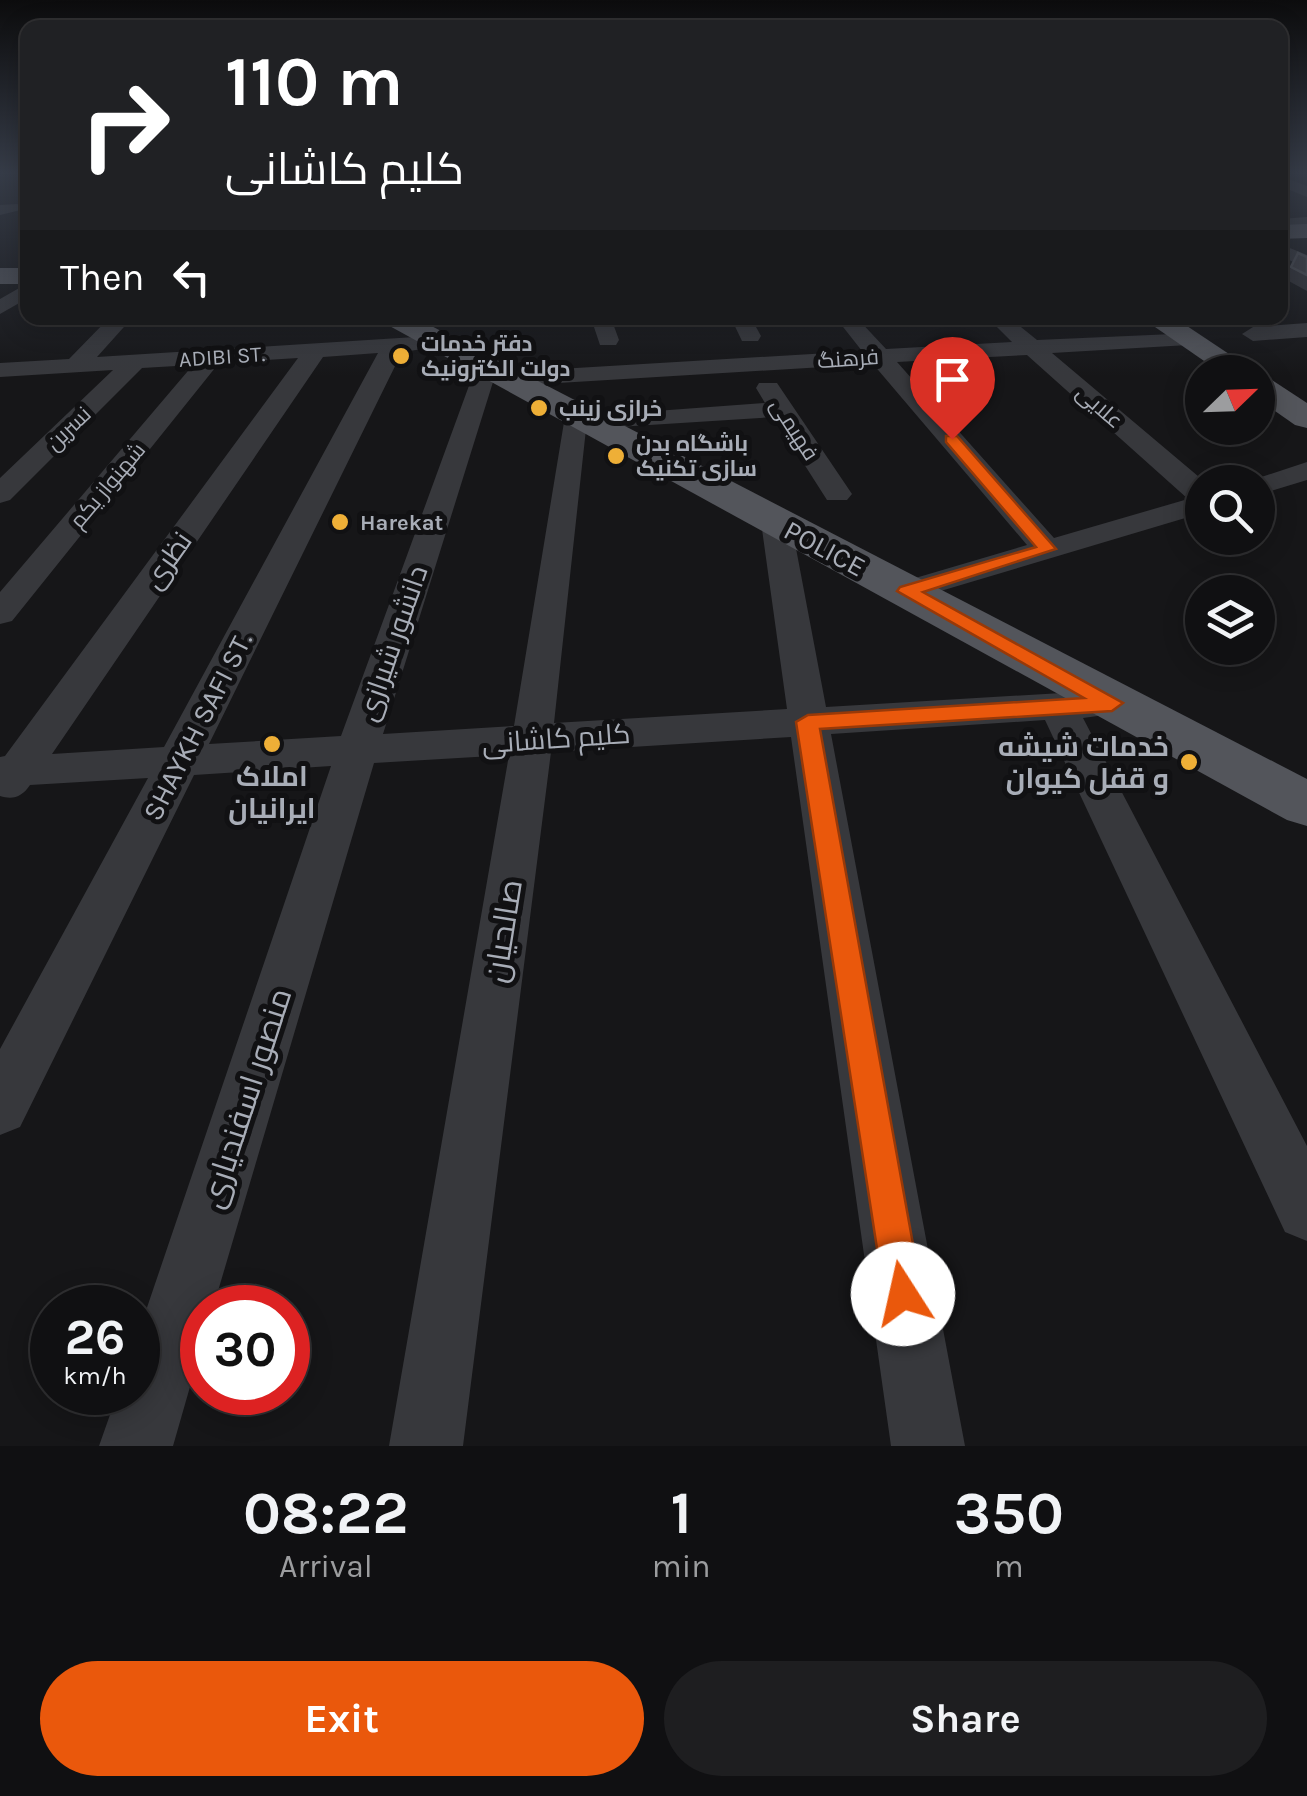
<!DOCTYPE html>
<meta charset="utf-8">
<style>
body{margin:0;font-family:Karla,Cairo,sans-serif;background:#1e1e20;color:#f1f3f6;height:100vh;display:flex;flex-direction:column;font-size:38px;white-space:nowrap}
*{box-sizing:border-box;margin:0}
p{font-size:32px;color:#9c9d9f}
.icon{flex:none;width:55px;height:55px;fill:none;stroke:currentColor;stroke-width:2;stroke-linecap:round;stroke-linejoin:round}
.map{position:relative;height:1446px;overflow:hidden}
.details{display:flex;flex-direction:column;background:#101012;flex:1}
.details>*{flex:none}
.guide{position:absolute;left:20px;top:20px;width:1268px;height:305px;border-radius:20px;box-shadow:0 5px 25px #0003,0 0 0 2px #303032;background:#202124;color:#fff;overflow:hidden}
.needle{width:65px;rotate:67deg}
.buttons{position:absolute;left:1185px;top:355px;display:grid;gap:20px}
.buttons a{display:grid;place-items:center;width:90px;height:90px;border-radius:50%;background:#101012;box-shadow:0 5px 25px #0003,0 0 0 2px #303032;font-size:50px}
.speed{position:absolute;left:30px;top:1285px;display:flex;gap:20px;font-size:50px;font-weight:700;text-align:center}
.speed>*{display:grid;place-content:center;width:130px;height:130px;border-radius:50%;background:#101012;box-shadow:0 5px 25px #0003,0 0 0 2px #303032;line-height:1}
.speed small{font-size:25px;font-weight:400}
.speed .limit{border:15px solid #d22;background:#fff;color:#111}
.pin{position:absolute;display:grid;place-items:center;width:85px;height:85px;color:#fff;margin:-102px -42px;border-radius:50% 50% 50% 0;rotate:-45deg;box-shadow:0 0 10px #0007}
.pin .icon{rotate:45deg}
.me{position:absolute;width:110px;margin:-55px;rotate:350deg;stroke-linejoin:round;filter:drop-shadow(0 0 8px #0008)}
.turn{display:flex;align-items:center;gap:35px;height:210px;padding:0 40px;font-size:45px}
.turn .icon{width:130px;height:130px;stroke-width:2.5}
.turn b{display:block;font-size:70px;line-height:85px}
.then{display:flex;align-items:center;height:95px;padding:0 40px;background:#0003;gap:20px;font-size:38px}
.eta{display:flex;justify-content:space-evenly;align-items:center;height:170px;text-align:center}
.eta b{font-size:60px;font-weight:700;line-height:70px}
.action{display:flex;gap:20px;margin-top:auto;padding:20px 40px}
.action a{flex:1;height:115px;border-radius:60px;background:#ea580c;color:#fff;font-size:40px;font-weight:700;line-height:115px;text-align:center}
.action a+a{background:#1e1e20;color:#f1f3f6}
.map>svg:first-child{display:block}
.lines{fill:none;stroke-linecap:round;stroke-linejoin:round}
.minor{fill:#37383c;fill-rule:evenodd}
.major{fill:#53555b;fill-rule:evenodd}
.wall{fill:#323236}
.building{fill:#3f3f44;stroke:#4f5156;stroke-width:2.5}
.route{fill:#ea580c;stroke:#983908;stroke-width:2.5}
.poi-dot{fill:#eeaf37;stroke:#111113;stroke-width:4}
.labels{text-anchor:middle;stroke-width:10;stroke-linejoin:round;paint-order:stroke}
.far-poi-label{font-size:22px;font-weight:bold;fill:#a8adb7;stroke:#111113;text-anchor:start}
.far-street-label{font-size:22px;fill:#a8adb7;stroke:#111113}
.street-label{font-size:28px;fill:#a8adb7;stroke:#111113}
.poi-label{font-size:28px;font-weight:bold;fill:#a8adb7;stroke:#111113;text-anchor:end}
.near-street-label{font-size:32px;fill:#a8adb7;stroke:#111113}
</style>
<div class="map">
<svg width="1307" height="1446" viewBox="0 0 1307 1446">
<rect width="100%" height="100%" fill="#161618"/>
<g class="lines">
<g class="minor">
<path d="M 1280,176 L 1307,186 L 1307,197 L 1280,186 Z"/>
<path d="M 0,205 L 17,204 L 25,209 L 0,215 Z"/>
<path d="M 1307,217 L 1307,227 L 1280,229 L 1280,219 Z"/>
<path d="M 1280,244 L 1307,255 L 1307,268 L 1280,256 Z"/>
<path d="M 28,283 L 28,298 L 0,314 L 0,299 Z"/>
<path d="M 109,318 L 132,318 L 97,357 L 415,337 L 426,344 L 423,349 L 402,352 L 209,744 L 341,736 L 478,361 L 486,359 L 498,366 L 383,734 L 514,726 L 566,410 L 584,410 L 588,416 L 765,403 L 756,388 L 759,383 L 777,383 L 852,494 L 847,500 L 827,500 L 774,417 L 586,429 L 554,723 L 787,709 L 761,522 L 765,515 L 787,515 L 791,522 L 826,707 L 1112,690 L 1126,694 L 1132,703 L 1126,712 L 1083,718 L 1307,1146 L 1307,1241 L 1285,1232 L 1045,720 L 831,734 L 965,1446 L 891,1446 L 791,737 L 551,752 L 463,1446 L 389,1446 L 509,755 L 374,763 L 213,1308 L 202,1308 L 202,1345 L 173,1446 L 99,1446 L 118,1392 L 138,1392 L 138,1334 L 331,766 L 194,775 L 20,1127 L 0,1135 L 0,1049 L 148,778 L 30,785 C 22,797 13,800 0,796 L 0,757 L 5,756 L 298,358 L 219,363 L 12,621 L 0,624 L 0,592 L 193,365 L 142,368 L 10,500 L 0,503 L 0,478 L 113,370 L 0,377 L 0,363 L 69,359 ZM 378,353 L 164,747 L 52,754 L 323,357 Z"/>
<path d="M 161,318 L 149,325 L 138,319 L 139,318 Z"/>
<path d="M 591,318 L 611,318 L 619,340 L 616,345 L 600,345 Z"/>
<path d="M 731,318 L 751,318 L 761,336 L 758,341 L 742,341 Z"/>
<path d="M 836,318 L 857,318 L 886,349 L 1012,342 L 988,318 L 1010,318 L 1037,340 L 1196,333 L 1199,338 L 1196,343 L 1188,345 L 1052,353 L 1205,482 L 1202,513 L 907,601 L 895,598 L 890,591 L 895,584 L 1027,545 L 873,364 L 509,386 L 497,379 L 509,372 L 862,351 ZM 1027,355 L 1188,499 L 1054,538 L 897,362 Z"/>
<path d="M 1307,323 L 1307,337 L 1253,341 L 1242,334 L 1253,327 Z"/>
<path d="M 1307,462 L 1307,480 L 1258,495 L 1258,482 L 1246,482 Z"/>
</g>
<g class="major">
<path d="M 1307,224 L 1307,238 L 1280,239 L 1280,225 Z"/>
<rect x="0" y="268" width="28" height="16"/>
<path d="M 382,318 L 416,318 L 1307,779 L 1307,826 L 1287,820 L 386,324 Z"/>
<path d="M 1142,318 L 1175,318 L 1256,372 L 1220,372 Z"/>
<path d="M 1258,375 L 1269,378 L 1307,403 L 1307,428 L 1295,425 L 1258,399 Z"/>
</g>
</g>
<path class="wall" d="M 1307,257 L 1307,291 L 1285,279 L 1291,267 Z"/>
<path class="building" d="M 1298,253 L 1307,257 L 1307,275 L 1291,267 Z"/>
<linearGradient id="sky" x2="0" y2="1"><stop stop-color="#0c0c0d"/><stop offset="0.46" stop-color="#363c48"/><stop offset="1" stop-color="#363c48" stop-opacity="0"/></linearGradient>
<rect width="1307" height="376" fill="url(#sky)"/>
<path class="route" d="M 946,436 L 957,436 L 1056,549 L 923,592 L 1123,703 L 1112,711 L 820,729 L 922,1294 L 916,1307 L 903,1312 L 890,1307 L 884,1294 L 796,722 L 808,715 L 1084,698 L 897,591 L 900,587 L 1036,547 L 946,442 Z"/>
<g class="poi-dot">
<circle cx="401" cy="356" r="10"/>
<circle cx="539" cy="408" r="10"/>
<circle cx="616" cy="456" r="10"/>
<circle cx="340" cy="522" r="10"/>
<circle cx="272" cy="744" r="10"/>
<circle cx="1189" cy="762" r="10"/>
</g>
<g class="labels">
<g class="far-poi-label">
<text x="421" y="351">دفتر خدمات<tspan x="421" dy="25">دولت الکترونیک</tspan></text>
<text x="559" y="416">خرازی زینب</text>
<text x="636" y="451">باشگاه بدن<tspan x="636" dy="25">سازی تکنیک</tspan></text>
<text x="360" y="530">Harekat</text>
</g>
<g class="far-street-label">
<text transform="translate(222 356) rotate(-4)" y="8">ADIBI ST.</text>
<text transform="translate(848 358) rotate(-4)" y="8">فرهنگ</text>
<text transform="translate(1100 406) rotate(41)" y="8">علایی</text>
<text transform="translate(68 428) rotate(-44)" y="8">نسرین</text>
<text transform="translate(795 429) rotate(57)" y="8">فهیمی</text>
<text transform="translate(107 485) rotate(-50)" y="8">شهنواز یکم</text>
</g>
<g class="street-label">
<text transform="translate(825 548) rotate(28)" y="10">POLICE</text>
<text transform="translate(167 560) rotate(-55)" y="10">نظری</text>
<text transform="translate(392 643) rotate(-71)" y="10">دانشور شیرازی</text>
<text transform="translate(197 726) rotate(-63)" y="10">SHAYKH SAFI ST.</text>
<text transform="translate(556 738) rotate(-4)" y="10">کلیم کاشانی</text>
</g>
<g class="poi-label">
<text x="1169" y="756">خدمات شیشه<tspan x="1169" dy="32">و قفل کیوان</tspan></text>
<text x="272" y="786" text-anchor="middle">املاک<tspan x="272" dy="32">ایرانیان</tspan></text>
</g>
<g class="near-street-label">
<text transform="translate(503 931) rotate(-81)" y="11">صالحیان</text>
<text transform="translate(246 1098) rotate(-72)" y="11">منصور اسفندیاری</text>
</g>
</g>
</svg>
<div class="buttons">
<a><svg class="needle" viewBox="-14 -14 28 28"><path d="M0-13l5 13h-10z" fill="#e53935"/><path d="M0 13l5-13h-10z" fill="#9c9d9f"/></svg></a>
<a><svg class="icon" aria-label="search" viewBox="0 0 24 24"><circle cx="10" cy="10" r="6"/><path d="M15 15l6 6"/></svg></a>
<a><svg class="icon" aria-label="layers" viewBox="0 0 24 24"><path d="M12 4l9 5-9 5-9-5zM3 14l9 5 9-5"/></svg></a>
</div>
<div class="speed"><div>26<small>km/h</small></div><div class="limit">30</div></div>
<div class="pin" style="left:952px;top:439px;background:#d93025"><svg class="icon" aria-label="arrive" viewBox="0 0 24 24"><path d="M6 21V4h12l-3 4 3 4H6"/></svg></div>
<svg class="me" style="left:903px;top:1294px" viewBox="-20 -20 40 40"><circle r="19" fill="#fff"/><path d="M0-13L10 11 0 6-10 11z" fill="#ea580c"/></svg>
<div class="guide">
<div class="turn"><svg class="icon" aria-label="right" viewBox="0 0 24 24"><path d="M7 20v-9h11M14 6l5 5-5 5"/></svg><div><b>110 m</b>کلیم کاشانی</div></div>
<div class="then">Then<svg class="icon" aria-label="left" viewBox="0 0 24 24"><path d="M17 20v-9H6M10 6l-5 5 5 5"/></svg></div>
</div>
</div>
<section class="details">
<div class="eta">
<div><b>08:22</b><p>Arrival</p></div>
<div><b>1</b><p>min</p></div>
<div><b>350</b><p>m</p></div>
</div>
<div class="action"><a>Exit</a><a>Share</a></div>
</section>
